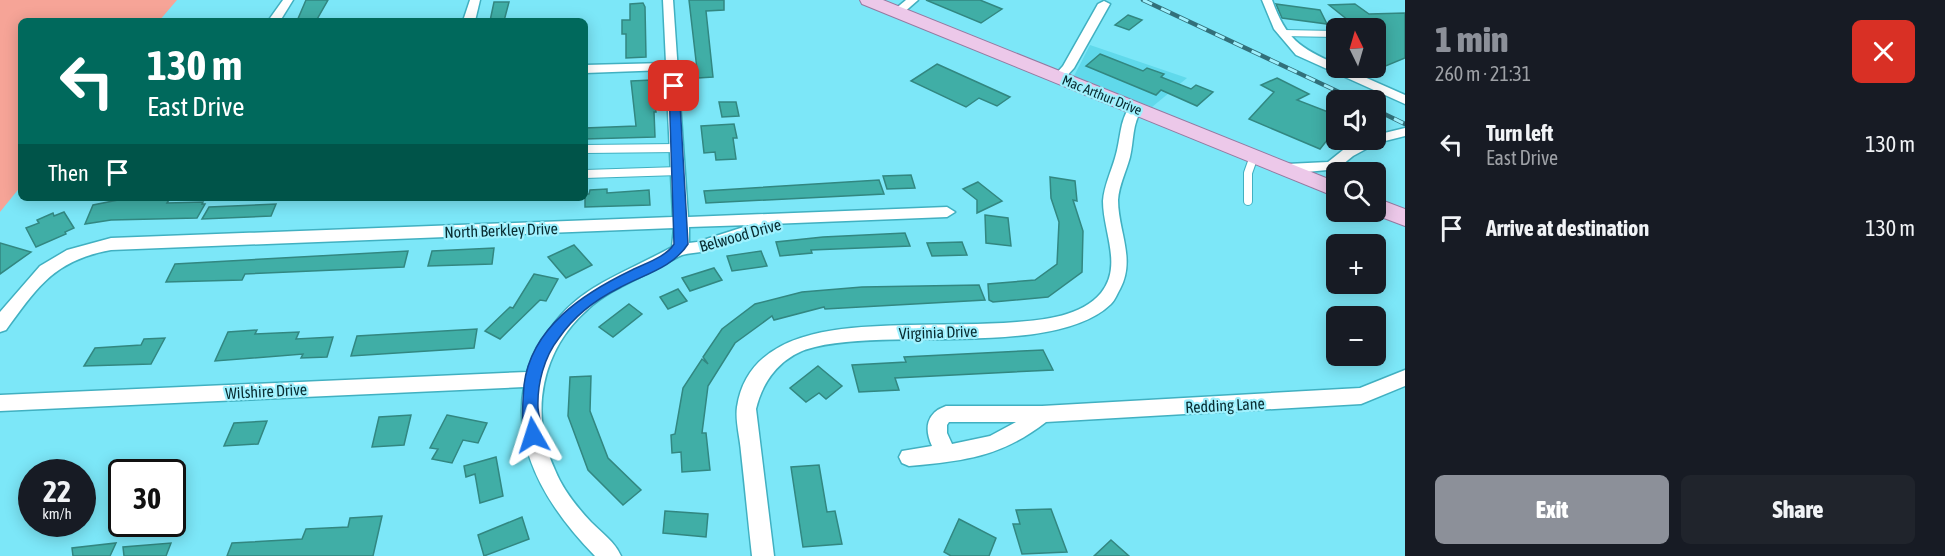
<!DOCTYPE html>
<meta charset="utf-8">
<style>
body{margin:0;font-family:"Asap Condensed",sans-serif;background:#20242c;color:#f1f3f6;height:100vh;display:flex;flex-direction:column;font-size:22px;white-space:nowrap}
*{box-sizing:border-box;margin:0}
p{font-size:20px;color:#9ea1a6}
.icon{flex:none;width:33px;height:33px;fill:none;stroke:currentColor;stroke-width:2;stroke-linecap:round;stroke-linejoin:round}
.map{position:relative;flex:1;overflow:hidden}
.details{display:flex;flex-direction:column;background:#171b24;width:540px}
.details>*{flex:none}
.banner{position:absolute;left:18px;top:18px;width:570px;height:183px;border-radius:9px;box-shadow:0 3px 15px #0003;background:#00695c;color:#fff;overflow:hidden}
.needle{width:39px;rotate:355deg}
.buttons{position:absolute;left:1326px;top:18px;display:grid;gap:12px}
.buttons a{display:grid;place-items:center;width:60px;height:60px;border-radius:9px;background:#171b24;box-shadow:0 3px 15px #0003;font-size:30px}
.speed{position:absolute;left:18px;top:459px;display:flex;gap:12px;font-size:30px;font-weight:700;text-align:center}
.speed>*{display:grid;place-content:center;width:78px;height:78px;border-radius:50%;background:#171b24;box-shadow:0 3px 15px #0003;line-height:1}
.speed small{font-size:15px;font-weight:400}
.speed .limit{border:3px solid #111;border-radius:9px;background:#fff;color:#111}
.pin{position:absolute;display:grid;place-items:center;width:51px;height:51px;color:#fff;margin:-26px;border-radius:12px;box-shadow:0 3px 9px #0006}
.me{position:absolute;width:66px;margin:-33px;rotate:354deg;stroke-linejoin:round;filter:drop-shadow(0 0 4px #0008)}
.turn{display:flex;align-items:center;gap:21px;height:126px;padding:0 30px;font-size:27px}
.turn .icon{width:78px;height:78px;stroke-width:2.5}
.turn b{display:block;font-size:42px;line-height:51px}
.then{display:flex;align-items:center;height:57px;padding:0 30px;background:#0003;gap:12px;font-size:22px}
.round{display:grid;place-items:center;flex:none;width:63px;height:63px;border-radius:9px;background:#20242c}
.summary{display:flex;align-items:center;justify-content:space-between;height:102px;padding:0 30px}
h1{font-size:36px;font-weight:800;line-height:45px;color:#8c9099}
.button{display:flex;gap:12px;margin-top:auto;padding:12px 30px}
.button a{flex:1;height:69px;border-radius:9px;background:#8c9099;color:#fff;font-size:24px;font-weight:800;line-height:69px;text-align:center}
.button a+a{background:#20242c;color:#f1f3f6}
ul{padding:0;list-style:none}
li{display:flex;align-items:center;gap:18px;height:84px;padding:0 30px}
li div{flex:1}
li b{display:block;font-size:22px}
li em{font-style:normal}
main{display:flex;flex:1;min-height:0}
.map>svg:first-child{display:block}
.built{fill:#60d9eb}
.green{fill:#f6a497}
.building{fill:#40aea6;stroke:#328781;stroke-width:1.5}
.lines{fill:none;stroke-linecap:round;stroke-linejoin:round}
.lane-far1-casing{stroke:#41b0c1;stroke-width:8}
.lane-casing{stroke:#41b0c1;stroke-width:10}
.street-casing{stroke:#41b0c1;stroke-width:3}
.primary-casing{stroke:#9479a0;stroke-width:2}
.lane-far1{stroke:#fff;stroke-width:6}
.lane{stroke:#fff;stroke-width:8}
.street{fill:#fff;fill-rule:evenodd}
.primary{fill:#ecc8e9;fill-rule:evenodd}
.rail-casing{stroke:#32707a;stroke-width:4.5}
.rail{stroke:#9ff1fe;stroke-width:3;stroke-dasharray:10;stroke-linecap:butt}
.route{fill:#1a73e8;stroke:#114b97;stroke-width:1.5}
.labels{text-anchor:middle;stroke-width:4.5;stroke-linejoin:round;paint-order:stroke}
.far-street-label{font-size:14px;fill:#082c31;stroke:#9ff1fe}
.street-label{font-size:16px;fill:#082c31;stroke:#9ff1fe}
</style>
<main>
<div class="map">
<svg width="1405" height="556" viewBox="0 0 1405 556">
<rect width="100%" height="100%" fill="#7ce7f8"/>
<path class="built" d="M 1090,45 L 1187,78 L 1152,107 L 1074,76 Z"/>
<path class="green" d="M 0,0 L 177,0 L 159,21 L 21,21 L 21,186 L 0,212 Z"/>
<g class="building">
<path d="M 306,0 L 328,0 L 316,21 L 297,21 Z"/>
<path d="M 689,0 L 724,0 L 724,10 L 706,11 L 713,77 L 698,78 Z"/>
<path d="M 926,0 L 980,0 L 1002,9 L 981,23 Z"/>
<path d="M 494,2 L 509,2 L 504,21 L 490,21 Z"/>
<path d="M 643,3 L 645,7 L 646,57 L 626,58 L 626,34 L 622,34 L 622,20 L 630,20 L 630,4 Z"/>
<path d="M 1276,4 L 1320,10 L 1327,24 L 1282,18 Z"/>
<path d="M 1355,4 L 1369,14 L 1405,13 L 1405,58 L 1376,70 L 1376,33 L 1381,31 L 1358,28 L 1329,5 Z"/>
<path d="M 1128,15 L 1142,20 L 1129,30 L 1115,25 Z"/>
<path d="M 1100,54 L 1143,71 L 1147,68 L 1164,74 L 1161,77 L 1191,89 L 1196,85 L 1213,92 L 1197,106 L 1161,90 L 1156,95 L 1086,66 Z"/>
<path d="M 937,64 L 1010,97 L 997,106 L 979,98 L 966,107 L 911,81 Z"/>
<path d="M 1277,78 L 1309,94 L 1297,100 L 1336,115 L 1336,129 L 1320,149 L 1249,119 L 1274,92 L 1261,85 Z"/>
<path d="M 652,80 L 656,112 L 654,112 L 655,137 L 585,139 L 585,128 L 636,126 L 631,81 Z"/>
<path d="M 719,102 L 736,102 L 739,116 L 722,117 Z"/>
<path d="M 734,124 L 737,138 L 733,138 L 736,159 L 716,160 L 715,152 L 704,153 L 701,126 Z"/>
<path d="M 911,175 L 915,188 L 887,189 L 883,176 Z"/>
<path d="M 1050,177 L 1075,181 L 1077,201 L 1073,200 L 1083,231 L 1082,272 L 1048,297 L 993,302 L 989,300 L 988,284 L 1035,280 L 1057,264 L 1059,222 L 1051,198 Z"/>
<path d="M 879,180 L 884,194 L 706,203 L 704,191 Z"/>
<path d="M 978,182 L 1002,201 L 977,213 L 977,200 L 963,189 Z"/>
<path d="M 607,189 L 607,193 L 649,190 L 650,205 L 585,207 L 585,194 L 589,194 L 590,190 Z"/>
<path d="M 170,198 L 167,203 L 203,202 L 202,204 L 205,204 L 197,218 L 111,220 L 85,224 L 93,205 L 118,200 Z"/>
<path d="M 276,204 L 271,216 L 202,219 L 209,207 Z"/>
<path d="M 64,212 L 74,228 L 65,232 L 66,234 L 36,247 L 26,228 L 39,223 L 37,220 L 53,213 L 54,216 Z"/>
<path d="M 985,215 L 1008,218 L 1011,246 L 986,243 Z"/>
<path d="M 905,233 L 910,246 L 811,250 L 812,253 L 780,256 L 776,242 L 823,237 Z"/>
<path d="M 962,242 L 967,255 L 932,256 L 927,243 Z"/>
<path d="M 0,243 L 31,252 L 0,274 Z"/>
<path d="M 574,245 L 592,265 L 566,278 L 548,257 Z"/>
<path d="M 494,248 L 492,264 L 428,266 L 432,251 Z"/>
<path d="M 408,251 L 404,267 L 245,274 L 242,280 L 166,282 L 175,264 Z"/>
<path d="M 761,251 L 767,266 L 732,271 L 727,256 Z"/>
<path d="M 714,268 L 722,280 L 690,291 L 682,278 Z"/>
<path d="M 534,274 L 558,279 L 546,301 L 540,300 L 500,339 L 485,331 L 510,307 L 513,308 Z"/>
<path d="M 979,285 L 985,300 L 825,309 L 824,307 L 774,320 L 772,316 L 735,343 L 708,386 L 702,433 L 706,433 L 710,470 L 682,472 L 681,452 L 672,453 L 671,435 L 675,434 L 683,388 L 702,359 L 708,364 L 703,357 L 722,329 L 755,304 L 802,292 L 862,287 Z"/>
<path d="M 678,289 L 687,301 L 668,309 L 660,297 Z"/>
<path d="M 629,304 L 642,314 L 613,337 L 599,327 Z"/>
<path d="M 477,329 L 474,348 L 351,356 L 357,336 Z"/>
<path d="M 257,330 L 255,334 L 299,332 L 296,339 L 333,337 L 327,357 L 301,358 L 303,354 L 215,361 L 228,332 Z"/>
<path d="M 165,338 L 151,364 L 84,366 L 95,348 L 141,345 L 144,339 Z"/>
<path d="M 1043,350 L 1053,370 L 895,378 L 899,390 L 859,392 L 852,365 L 906,362 L 904,357 Z"/>
<path d="M 818,366 L 842,386 L 826,399 L 819,393 L 806,402 L 790,388 Z"/>
<path d="M 591,376 L 590,411 L 608,458 L 641,490 L 623,505 L 588,470 L 568,416 L 570,377 Z"/>
<path d="M 411,415 L 404,445 L 372,447 L 379,417 Z"/>
<path d="M 447,415 L 487,423 L 478,443 L 463,440 L 452,463 L 432,459 L 438,449 L 430,448 Z"/>
<path d="M 267,421 L 258,444 L 224,446 L 234,423 Z"/>
<path d="M 496,457 L 503,496 L 480,503 L 475,474 L 466,477 L 464,466 Z"/>
<path d="M 819,465 L 827,512 L 835,511 L 842,544 L 803,547 L 791,467 Z"/>
<path d="M 1051,509 L 1067,552 L 1022,554 L 1013,524 L 1020,524 L 1016,510 Z"/>
<path d="M 665,511 L 708,514 L 706,537 L 663,533 Z"/>
<path d="M 382,516 L 373,556 L 227,556 L 232,543 L 302,539 L 306,529 L 348,527 L 350,518 Z"/>
<path d="M 522,517 L 529,539 L 484,556 L 478,535 Z"/>
<path d="M 959,519 L 996,538 L 989,556 L 951,556 L 944,552 Z"/>
<path d="M 1111,540 L 1129,556 L 1094,556 Z"/>
<path d="M 116,543 L 110,556 L 73,556 L 72,548 Z"/>
<path d="M 171,543 L 166,556 L 124,556 L 123,547 Z"/>
</g>
<g class="lines">
<g class="lane-far1-casing">
<path id="lane-far1" d="M 1282,33 L 1336,34"/>
</g>
<g class="lane-casing">
<g id="lane">
<path d="M 585,149 L 678,148"/>
<path d="M 585,174 L 679,171"/>
<path d="M 1248,201 L 1248,173 L 1254,156"/>
</g>
</g>
<g class="street-casing">
<g id="street">
<path d="M 283,0 L 293,0 L 280,21 L 268,21 Z"/>
<path d="M 470,0 L 480,0 L 475,21 L 463,21 Z"/>
<path d="M 663,0 L 673,0 L 688,217 L 947,207 L 955,212 L 947,217 L 770,224 L 769,230 C 748,236 726,244 705,251 C 697,253 689,253 682,255 C 670,260 658,269 646,274 C 626,284 604,294 588,309 C 541,350 529,414 555,470 C 563,490 577,507 591,522 C 602,533 615,542 621,556 L 595,556 C 551,511 512,453 524,387 L 0,411 L 0,395 L 527,372 C 560,291 602,285 672,247 L 674,228 L 111,250 C 55,260 38,286 6,330 L 0,332 L 0,312 L 40,266 L 67,250 L 111,238 L 673,217 L 666,70 L 585,73 L 585,65 L 666,63 ZM 750,225 L 697,242 L 689,243 L 689,227 Z"/>
<path d="M 906,0 L 918,0 L 902,14 L 894,14 L 894,10 Z"/>
<path d="M 1262,0 L 1272,0 C 1286,39 1300,48 1336,64 L 1336,68 L 1344,68 L 1405,95 L 1405,104 L 1296,55 L 1274,29 Z"/>
<path d="M 1104,1 L 1110,4 L 1074,68 L 1063,80 L 1055,80 L 1053,77 L 1063,66 L 1098,4 Z"/>
<path d="M 1135,105 L 1142,109 C 1132,124 1134,140 1130,157 C 1126,172 1119,185 1118,200 C 1118,231 1136,259 1120,289 C 1117,294 1115,300 1111,304 C 1055,358 892,328 815,347 C 783,354 763,379 756,409 L 774,556 L 752,556 C 748,521 745,487 741,452 C 740,438 735,421 737,407 C 749,327 847,327 908,325 C 945,324 981,325 1017,322 C 1044,320 1082,316 1101,293 C 1123,266 1103,232 1103,201 C 1104,186 1111,172 1115,158 C 1121,139 1119,122 1130,106 Z"/>
<path d="M 1405,128 L 1405,136 L 1377,143 L 1353,156 L 1337,169 L 1287,174 L 1280,169 L 1287,164 L 1328,162 L 1343,150 L 1363,140 L 1376,140 L 1376,135 Z"/>
<path d="M 1405,370 L 1405,386 L 1361,404 L 1046,422 C 1001,457 964,461 909,466 L 902,463 L 899,457 L 902,451 L 932,446 C 924,429 926,413 946,406 L 1042,406 L 1360,388 ZM 949,422 L 1016,422 L 990,436 L 952,444 L 947,433 L 947,425 Z"/>
</g>
</g>
<g class="primary-casing">
<g id="primary">
<path d="M 860,0 L 883,0 L 1336,182 L 1336,197 L 862,4 Z"/>
<path d="M 1376,198 L 1405,209 L 1405,226 L 1368,212 L 1376,212 Z"/>
</g>
</g>
<use href="#lane-far1" class="lane-far1"/>
<use href="#lane" class="lane"/>
<use href="#street" class="street"/>
<use href="#primary" class="primary"/>
<g class="rail-casing">
<g id="rail">
<path d="M 1143,0 L 1356,100"/>
<path d="M 1376,110 L 1405,124"/>
</g>
</g>
<use href="#rail" class="rail"/>
</g>
<path class="route" d="M 674,83 L 679,86 L 688,244 C 673,268 642,275 619,288 C 595,300 574,316 559,338 C 544,357 537,384 538,408 C 539,419 544,430 539,440 L 533,442 L 528,440 C 520,424 523,403 524,385 C 531,327 584,293 632,270 C 646,263 666,257 674,244 L 669,86 Z"/>
<g class="labels">
<g class="far-street-label">
<text transform="translate(1102 95) rotate(22)" y="5">Mac Arthur Drive</text>
</g>
<g class="street-label">
<text transform="translate(501 230) rotate(-2)" y="6">North Berkley Drive</text>
<text transform="translate(740 235) rotate(-16)" y="6">Belwood Drive</text>
<text transform="translate(938 332) rotate(-2)" y="6">Virginia Drive</text>
<text transform="translate(266 391) rotate(-3)" y="6">Wilshire Drive</text>
<text transform="translate(1225 405) rotate(-3)" y="6">Redding Lane</text>
</g>
</g>
</svg>
<div class="buttons">
<a><svg class="needle" viewBox="-14 -14 28 28"><path d="M0-13l5 13h-10z" fill="#e53935"/><path d="M0 13l5-13h-10z" fill="#9ea1a6"/></svg></a>
<a><svg class="icon" aria-label="sound" viewBox="0 0 24 24"><path d="M4 9h4l5-4v14l-5-4H4zM17 9q2 3 0 6"/></svg></a>
<a><svg class="icon" aria-label="search" viewBox="0 0 24 24"><circle cx="10" cy="10" r="6"/><path d="M15 15l6 6"/></svg></a>
<a>+</a>
<a>−</a>
</div>
<div class="speed"><div>22<small>km/h</small></div><div class="limit">30</div></div>
<div class="pin" style="left:674px;top:86px;background:#d93025"><svg class="icon" aria-label="arrive" viewBox="0 0 24 24"><path d="M6 21V4h12l-3 4 3 4H6"/></svg></div>
<svg class="me" style="left:533px;top:435px" viewBox="-20 -20 40 40"><path d="M0-17L14 15 0 8-14 15z" fill="#1a73e8" stroke="#fff" stroke-width="4"/></svg>
<div class="banner">
<div class="turn"><svg class="icon" aria-label="left" viewBox="0 0 24 24"><path d="M17 20v-9H6M10 6l-5 5 5 5"/></svg><div><b>130 m</b>East Drive</div></div>
<div class="then">Then<svg class="icon" aria-label="arrive" viewBox="0 0 24 24"><path d="M6 21V4h12l-3 4 3 4H6"/></svg></div>
</div>
</div>
<section class="details">
<div class="summary"><div><h1>1 min</h1><p>260 m · 21:31</p></div><a class="round" style="background:#d93025;color:#fff"><svg class="icon" aria-label="close" viewBox="0 0 24 24"><path d="M6 6l12 12M18 6L6 18"/></svg></a></div>
<ul>
<li><svg class="icon" aria-label="left" viewBox="0 0 24 24"><path d="M17 20v-9H6M10 6l-5 5 5 5"/></svg><div><b>Turn left</b><p>East Drive</p></div><em>130 m</em></li>
<li><svg class="icon" aria-label="arrive" viewBox="0 0 24 24"><path d="M6 21V4h12l-3 4 3 4H6"/></svg><div><b>Arrive at destination</b></div><em>130 m</em></li>
</ul>
<div class="button"><a>Exit</a><a>Share</a></div>
</section>
</main>
